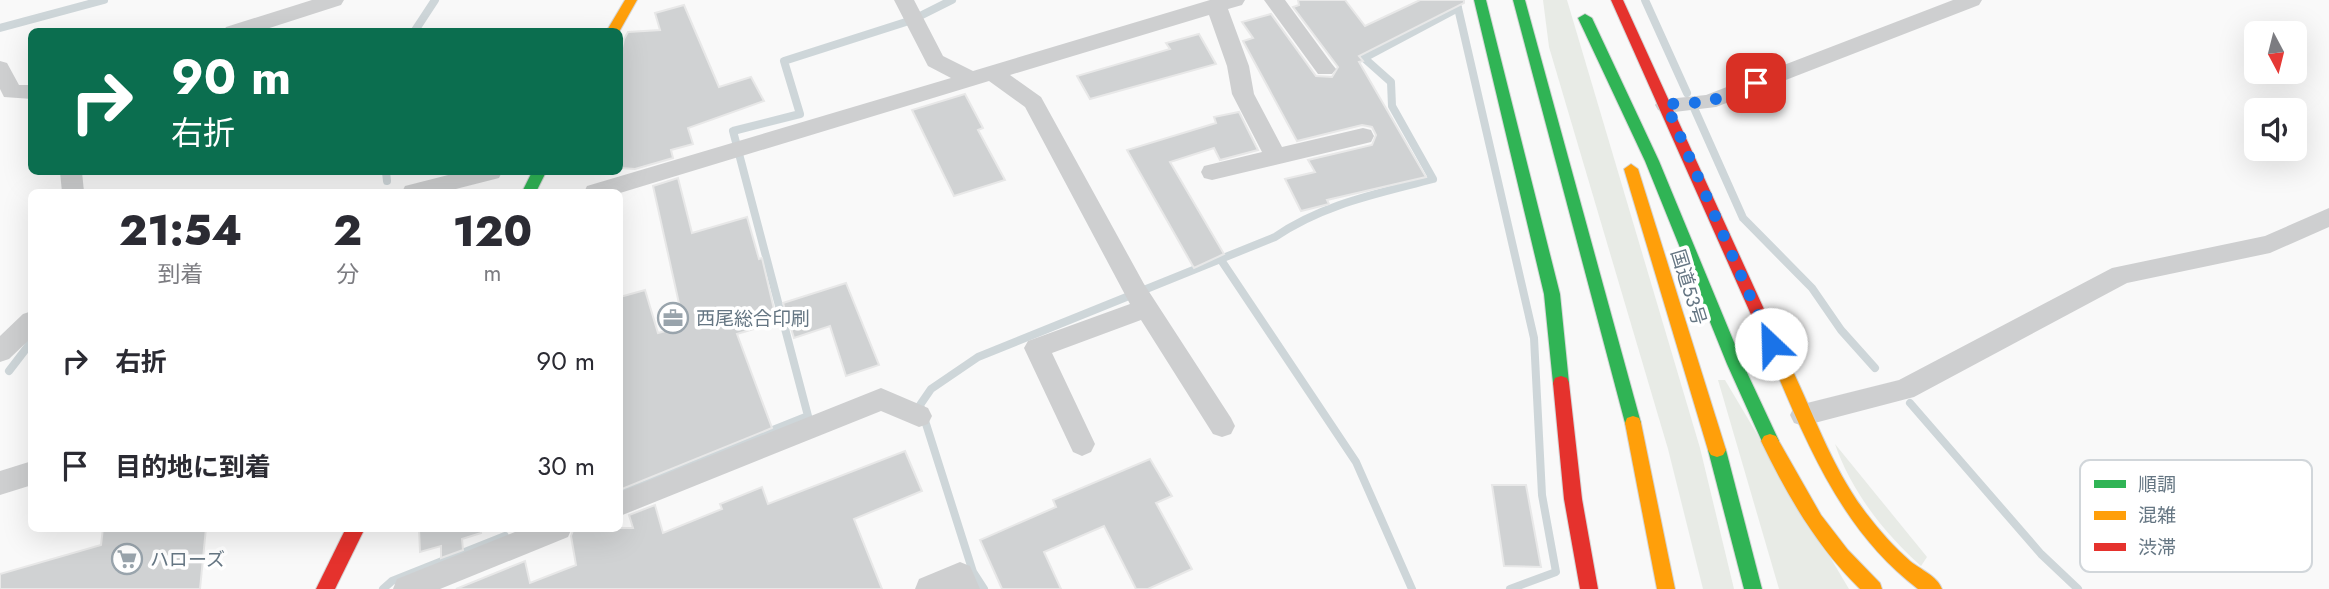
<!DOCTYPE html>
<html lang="ja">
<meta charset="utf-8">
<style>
body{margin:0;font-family:Jost,"Noto Sans JP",sans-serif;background:#f2f2f3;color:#2b2b33;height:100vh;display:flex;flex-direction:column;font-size:26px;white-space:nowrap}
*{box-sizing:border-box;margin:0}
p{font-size:23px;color:#7c7c81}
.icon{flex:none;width:38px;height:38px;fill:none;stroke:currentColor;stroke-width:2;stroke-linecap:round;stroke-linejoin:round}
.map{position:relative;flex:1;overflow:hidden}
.side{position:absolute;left:28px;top:189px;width:595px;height:343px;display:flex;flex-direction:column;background:#fff;border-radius:10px;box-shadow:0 7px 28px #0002}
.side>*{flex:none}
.banner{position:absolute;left:28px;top:28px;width:595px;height:147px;border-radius:10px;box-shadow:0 7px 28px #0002;background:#0b6e4f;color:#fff;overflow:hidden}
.needle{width:46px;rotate:173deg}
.tools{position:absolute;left:2244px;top:21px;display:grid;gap:14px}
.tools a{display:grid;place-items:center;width:63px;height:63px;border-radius:10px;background:#fff;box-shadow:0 7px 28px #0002;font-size:35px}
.pin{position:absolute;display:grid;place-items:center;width:60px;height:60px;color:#fff;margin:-30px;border-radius:14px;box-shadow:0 4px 10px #0006}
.me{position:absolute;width:77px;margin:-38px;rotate:336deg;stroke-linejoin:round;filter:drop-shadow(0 0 5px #0008)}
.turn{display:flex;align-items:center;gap:24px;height:147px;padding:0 28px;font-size:32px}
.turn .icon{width:91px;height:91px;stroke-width:2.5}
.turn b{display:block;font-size:49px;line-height:60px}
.eta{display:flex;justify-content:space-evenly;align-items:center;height:119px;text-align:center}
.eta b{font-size:42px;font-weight:800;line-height:49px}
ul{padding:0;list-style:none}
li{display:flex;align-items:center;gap:21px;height:105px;padding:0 28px}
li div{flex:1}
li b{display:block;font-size:26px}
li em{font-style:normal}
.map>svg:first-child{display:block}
.green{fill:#e8ebe6}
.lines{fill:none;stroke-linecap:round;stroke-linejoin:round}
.stream{stroke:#ced6d9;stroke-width:8}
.building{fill:#d0d2d3;stroke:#e8e8e8;stroke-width:2}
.fast-casing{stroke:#d5d6d7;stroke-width:2}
.slow-casing{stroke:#d5d6d7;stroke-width:2}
.jam-casing{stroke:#d5d6d7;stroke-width:2}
.street{fill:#cecfd0;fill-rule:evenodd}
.fast{fill:#30b455;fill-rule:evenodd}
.slow{fill:#ff9f0a;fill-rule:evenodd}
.jam{fill:#e5322d;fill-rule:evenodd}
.route{stroke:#1a73e8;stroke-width:12;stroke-dasharray:0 21.6}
.labels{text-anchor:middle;stroke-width:7;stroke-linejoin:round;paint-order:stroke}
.street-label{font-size:19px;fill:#657683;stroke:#fff}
.poi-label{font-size:19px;fill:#657683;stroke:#fff;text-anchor:start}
.key{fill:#fff;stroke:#d1d6da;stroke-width:2}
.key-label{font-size:19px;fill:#657683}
</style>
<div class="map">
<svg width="2329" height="589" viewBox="0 0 2329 589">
<rect width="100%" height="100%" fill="#f9f9f9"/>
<g class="green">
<path d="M 1543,0 L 1567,0 L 1700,448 L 1734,589 L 1703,589 L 1668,449 L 1549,47 Z"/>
<path d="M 1718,380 L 1725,380 L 1849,589 L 1779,589 Z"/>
<path d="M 1835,444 L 1927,557 L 1921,566 C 1884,533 1851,491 1835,444 Z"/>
</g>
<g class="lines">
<g class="stream">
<path d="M 1645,0 L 1687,93"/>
<path d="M 1458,8 L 1534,338 L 1542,495 L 1556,572 L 1510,589"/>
<path d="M 916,18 L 952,0"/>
<path d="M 0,28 L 104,0"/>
<path d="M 414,32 L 435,0"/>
<path d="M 1694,108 L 1743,218 L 1812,288 L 1841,330 L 1875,368"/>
<path d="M 386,172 L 387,181"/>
<path d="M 1221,260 L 1356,462 L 1412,589"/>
<path d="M 9,371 L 32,341"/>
<path d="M 1910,403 L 2041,554 L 2078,589"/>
<path d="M 620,491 L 808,416 L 733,131 L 800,114 L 784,61 L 909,21"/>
<path d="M 383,589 L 392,581 L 505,536"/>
<path d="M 984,589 L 973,572 L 920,405 L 931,389 L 978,357 L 1275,237 C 1323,204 1377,194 1433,179 L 1392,106 L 1391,82 L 1364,58 L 1458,8 L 1455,0"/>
</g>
</g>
<g class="building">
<path d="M 1298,0 L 1345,0 L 1365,26 L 1420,0 L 1464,0 L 1464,3 L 1359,56 L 1363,61 L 1359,62 L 1426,177 L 1327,200 L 1329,204 L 1301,211 L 1285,179 L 1315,172 L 1308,160 L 1372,145 L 1376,135 L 1372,127 L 1362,125 L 1297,141 L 1243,41 L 1253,38 L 1242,22 L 1271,14 L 1316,76 L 1332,77 L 1338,67 L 1293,7 L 1299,5 Z"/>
<path d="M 684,5 L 719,87 L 751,77 L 764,101 L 688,128 L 693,144 L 671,150 L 673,158 L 635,169 L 620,168 L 620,57 L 624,39 L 628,32 L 660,30 L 655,13 Z"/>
<path d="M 1199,34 L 1216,64 L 1090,99 L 1077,76 L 1170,49 L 1166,43 Z"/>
<path d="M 965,94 L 983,128 L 978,130 L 1005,180 L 954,196 L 912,110 Z"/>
<path d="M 1239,112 L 1258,150 L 1220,160 L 1214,148 L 1170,162 L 1224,254 L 1194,268 L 1127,150 L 1216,123 L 1214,117 Z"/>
<path d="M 678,178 L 692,233 L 747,217 L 759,259 L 762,258 L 777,322 L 737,334 L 772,428 L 622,489 L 620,297 L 645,290 L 658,333 L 684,326 L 653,186 Z"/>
<path d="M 846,283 L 879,365 L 846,376 L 830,326 L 794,338 L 783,303 Z"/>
<path d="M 905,451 L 922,491 L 854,519 L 882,589 L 456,589 L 525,561 L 530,583 L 576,565 L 571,536 L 574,528 L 633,528 L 629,515 L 655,505 L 663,533 L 722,509 L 720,504 L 762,487 L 768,504 Z"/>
<path d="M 1150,459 L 1172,496 L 1156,503 L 1192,569 L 1148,589 L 1136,589 L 1104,526 L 1044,552 L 1061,589 L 1002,589 L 980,540 L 1056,507 L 1053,500 Z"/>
<path d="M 1492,485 L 1526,485 L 1541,567 L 1504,566 Z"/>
<path d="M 103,528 L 206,528 L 200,589 L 0,589 L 0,574 L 101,545 Z"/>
<path d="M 419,528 L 480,528 L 481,533 L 462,539 L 463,550 L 441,558 L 441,546 L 420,552 Z"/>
</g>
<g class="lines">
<g class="fast-casing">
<g id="fast">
<path d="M 1474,0 L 1486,0 L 1560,294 L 1569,383 L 1567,388 L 1561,390 L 1555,388 L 1553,383 L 1544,294 Z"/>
<path d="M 1513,0 L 1525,0 L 1641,423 L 1639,428 L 1633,430 L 1627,428 L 1625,423 Z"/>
<path d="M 1585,14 L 1592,18 L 1659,161 L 1743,364 L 1779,441 L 1776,446 L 1770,448 L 1764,446 L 1727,364 L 1645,161 L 1578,18 Z"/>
<path d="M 532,172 L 546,172 L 536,192 L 522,192 Z"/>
<path d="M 1717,443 L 1723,445 L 1726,450 L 1762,589 L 1744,589 L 1708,450 L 1711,445 Z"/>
</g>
</g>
<g class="slow-casing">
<g id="slow">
<path d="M 625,0 L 637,0 L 619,32 L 606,32 Z"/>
<path d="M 1631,164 L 1638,169 L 1726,450 L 1723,455 L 1717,457 L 1711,455 L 1708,450 L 1624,169 Z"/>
<path d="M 1781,357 L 1787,359 C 1813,411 1831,467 1866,513 C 1879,530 1894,547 1910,561 C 1921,570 1937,576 1942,589 L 1918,589 C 1843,532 1809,448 1773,364 L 1775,359 Z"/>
<path d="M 1633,416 L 1639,418 L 1641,423 L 1675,589 L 1657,589 L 1625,423 L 1627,418 Z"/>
<path d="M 1770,434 L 1776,436 L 1821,515 L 1848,550 L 1880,583 L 1882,589 L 1860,589 C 1817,547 1787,495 1761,441 L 1764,436 Z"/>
</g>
</g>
<g class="jam-casing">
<g id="jam">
<path d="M 1611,0 L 1623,0 L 1789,364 L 1787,369 L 1781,371 L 1775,369 L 1773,364 Z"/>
<path d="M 1561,376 L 1567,378 L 1569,383 L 1582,499 L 1598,589 L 1580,589 L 1564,499 L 1553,383 L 1555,378 Z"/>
<path d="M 346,528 L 365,528 L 335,589 L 316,589 Z"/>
</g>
</g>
<g class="street">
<path d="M 312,0 L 344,0 L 341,5 L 257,32 L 223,32 L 226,27 Z"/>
<path d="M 894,0 L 914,0 L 943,56 L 973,71 L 1210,0 L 1245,0 L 1242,5 L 1228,9 L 1249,66 L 1254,94 L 1282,147 L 1363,128 L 1371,130 L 1374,136 L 1371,142 L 1363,144 L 1212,180 L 1204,178 L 1201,172 L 1204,166 L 1262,152 L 1232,94 L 1227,66 L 1209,15 L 1010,75 L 1041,97 L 1144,284 L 1231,418 L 1235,426 L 1231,434 L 1222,437 L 1213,434 L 1141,320 L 1052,353 L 1095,444 L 1091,452 L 1082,456 L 1073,452 L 1024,348 L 1028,341 L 1130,304 L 1025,107 L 989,81 L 620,193 L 584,192 L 587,186 L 951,78 L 928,66 Z"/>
<path d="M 1264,0 L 1285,0 L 1332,64 L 1336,69 L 1332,74 L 1318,74 Z"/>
<path d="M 1953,0 L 1982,0 L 1979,5 L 1716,107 L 1666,113 L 1658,110 L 1655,105 L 1658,100 L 1706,95 Z"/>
<path d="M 0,61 L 7,63 L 19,85 L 32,85 L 32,99 L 4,97 L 0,89 Z"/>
<path d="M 60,172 L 82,172 L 84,192 L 62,192 Z"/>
<path d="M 460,172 L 502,172 L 499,178 L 444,192 L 402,192 L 405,186 Z"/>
<path d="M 2329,208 L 2329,227 L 2270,253 L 2127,283 L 1914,397 L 1803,426 L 1794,423 L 1790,415 L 1794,407 L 1803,404 L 1899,380 L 2112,268 L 2265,236 Z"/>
<path d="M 32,311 L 32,337 L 9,359 L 0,362 L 0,336 L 23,314 Z"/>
<path d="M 881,388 L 928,408 L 932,416 L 928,424 L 919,427 L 881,411 L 620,516 L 620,492 Z"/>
<path d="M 32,461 L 32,485 L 0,495 L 0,471 Z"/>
<path d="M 525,528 L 572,528 L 568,537 L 440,589 L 393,589 L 397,579 Z"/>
<path d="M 960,562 L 970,566 L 980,589 L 915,589 L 919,579 Z"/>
</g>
<use href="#fast" class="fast"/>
<use href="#slow" class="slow"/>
<use href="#jam" class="jam"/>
</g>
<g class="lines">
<path class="route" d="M 1756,83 L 1708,102 L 1666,104 L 1771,344"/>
</g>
<defs>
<g id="office-ring" transform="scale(1.575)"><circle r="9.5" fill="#fff" stroke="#99a4ac" stroke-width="1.5"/><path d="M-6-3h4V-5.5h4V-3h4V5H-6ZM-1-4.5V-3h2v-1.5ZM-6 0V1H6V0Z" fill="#99a4ac"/></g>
<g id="supermarket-ring" transform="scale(1.575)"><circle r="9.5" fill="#fff" stroke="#99a4ac" stroke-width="1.5"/><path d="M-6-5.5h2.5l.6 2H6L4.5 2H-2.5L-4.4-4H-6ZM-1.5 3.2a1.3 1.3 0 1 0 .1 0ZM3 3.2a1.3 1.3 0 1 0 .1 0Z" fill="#99a4ac"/></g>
</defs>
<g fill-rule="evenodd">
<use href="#office-ring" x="673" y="318"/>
<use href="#supermarket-ring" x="127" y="559"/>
</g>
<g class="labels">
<g class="street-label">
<text transform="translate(1689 287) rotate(73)" y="7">国道53号</text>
</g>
<g class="poi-label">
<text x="696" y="325">西尾総合印刷</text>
<text x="150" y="566">ハローズ</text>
</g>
</g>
<rect x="2080" y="460" width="232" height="112" rx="10" class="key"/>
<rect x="2094" y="480" width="32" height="8" fill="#30b455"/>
<rect x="2094" y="511" width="32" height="9" fill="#ff9f0a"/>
<rect x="2094" y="543" width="32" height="8" fill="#e5322d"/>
<g class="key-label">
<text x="2138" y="491">順調</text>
<text x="2138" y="522">混雑</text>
<text x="2138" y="554">渋滞</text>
</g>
</svg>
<div class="tools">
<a><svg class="needle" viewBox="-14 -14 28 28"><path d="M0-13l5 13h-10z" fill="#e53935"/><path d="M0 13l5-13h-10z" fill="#7c7c81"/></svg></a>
<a><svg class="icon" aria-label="sound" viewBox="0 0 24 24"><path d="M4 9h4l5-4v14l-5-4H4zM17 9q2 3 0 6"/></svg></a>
</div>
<div class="pin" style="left:1756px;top:83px;background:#d93025"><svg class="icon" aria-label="arrive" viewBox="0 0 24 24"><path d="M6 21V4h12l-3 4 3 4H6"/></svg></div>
<svg class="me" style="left:1771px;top:344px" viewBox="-20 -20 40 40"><circle r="19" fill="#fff"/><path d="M0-13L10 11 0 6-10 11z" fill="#1a73e8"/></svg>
<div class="banner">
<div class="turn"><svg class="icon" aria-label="right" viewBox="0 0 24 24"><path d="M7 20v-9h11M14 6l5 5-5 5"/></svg><div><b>90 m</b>右折</div></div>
</div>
<section class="side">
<div class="eta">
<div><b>21:54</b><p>到着</p></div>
<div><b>2</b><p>分</p></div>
<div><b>120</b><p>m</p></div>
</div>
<ul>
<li><svg class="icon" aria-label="right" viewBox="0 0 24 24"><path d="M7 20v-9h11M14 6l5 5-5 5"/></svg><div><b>右折</b></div><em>90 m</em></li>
<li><svg class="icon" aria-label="arrive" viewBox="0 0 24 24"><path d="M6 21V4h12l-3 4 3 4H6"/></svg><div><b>目的地に到着</b></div><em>30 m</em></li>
</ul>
</section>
</div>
